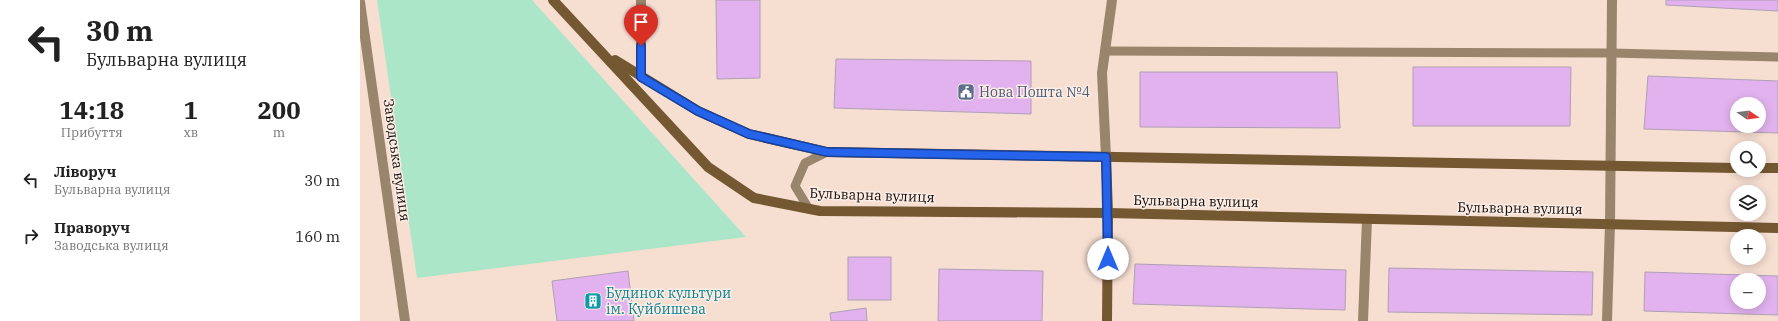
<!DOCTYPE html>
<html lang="uk">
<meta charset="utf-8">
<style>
body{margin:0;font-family:"IBM Plex Serif",serif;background:#f2f2f2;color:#222;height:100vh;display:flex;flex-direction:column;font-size:15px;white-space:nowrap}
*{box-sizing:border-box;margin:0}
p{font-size:13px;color:#767676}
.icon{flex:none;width:22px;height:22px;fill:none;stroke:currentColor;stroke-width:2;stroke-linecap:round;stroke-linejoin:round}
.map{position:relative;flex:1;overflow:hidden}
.side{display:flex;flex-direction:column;background:#fff;width:360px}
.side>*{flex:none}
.top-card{background:#fff;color:#222;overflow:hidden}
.needle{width:26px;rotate:103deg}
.tools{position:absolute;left:1370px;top:97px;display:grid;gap:8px}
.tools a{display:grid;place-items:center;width:36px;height:36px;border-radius:50%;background:#fff;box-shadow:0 2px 10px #0003;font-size:20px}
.pin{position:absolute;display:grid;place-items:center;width:34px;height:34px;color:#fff;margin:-41px -17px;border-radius:50% 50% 50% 0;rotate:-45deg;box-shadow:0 0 4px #0007}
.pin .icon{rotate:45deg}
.me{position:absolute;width:44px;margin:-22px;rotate:0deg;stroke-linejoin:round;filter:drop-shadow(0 0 3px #0008)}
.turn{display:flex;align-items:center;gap:14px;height:84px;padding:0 20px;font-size:18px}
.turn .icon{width:52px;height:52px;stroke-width:2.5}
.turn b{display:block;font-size:28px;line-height:34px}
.eta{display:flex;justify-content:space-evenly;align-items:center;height:68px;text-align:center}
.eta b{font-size:24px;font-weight:800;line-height:28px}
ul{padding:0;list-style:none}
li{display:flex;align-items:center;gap:12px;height:56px;padding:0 20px}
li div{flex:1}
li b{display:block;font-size:15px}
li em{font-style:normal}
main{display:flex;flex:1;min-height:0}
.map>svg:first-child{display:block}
.green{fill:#ace6c9}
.building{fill:#e2b2ef;stroke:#afa0b3;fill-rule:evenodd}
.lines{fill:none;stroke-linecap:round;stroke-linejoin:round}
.lane{stroke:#99856c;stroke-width:9}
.street{stroke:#99856c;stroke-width:10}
.secondary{stroke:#745831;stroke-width:10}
.route-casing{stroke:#184099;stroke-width:10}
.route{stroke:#2563eb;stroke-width:7}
.labels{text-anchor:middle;stroke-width:3;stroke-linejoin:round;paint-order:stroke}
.service-label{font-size:14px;fill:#4e5e75;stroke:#fceee6;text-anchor:start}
.street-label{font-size:14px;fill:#160e0a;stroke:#fceee6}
.culture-label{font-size:14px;fill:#0d838f;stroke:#fceee6;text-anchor:start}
</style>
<main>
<section class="side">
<div class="top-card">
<div class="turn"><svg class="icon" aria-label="left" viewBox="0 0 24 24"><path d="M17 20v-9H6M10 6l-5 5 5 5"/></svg><div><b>30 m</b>Бульварна вулиця</div></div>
</div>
<div class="eta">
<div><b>14:18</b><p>Прибуття</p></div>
<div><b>1</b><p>хв</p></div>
<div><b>200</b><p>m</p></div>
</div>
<ul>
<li><svg class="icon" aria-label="left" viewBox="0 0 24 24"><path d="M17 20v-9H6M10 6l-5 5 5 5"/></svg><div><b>Ліворуч</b><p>Бульварна вулиця</p></div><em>30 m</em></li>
<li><svg class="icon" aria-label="right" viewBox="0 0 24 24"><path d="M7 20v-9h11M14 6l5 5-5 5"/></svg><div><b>Праворуч</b><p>Заводська вулиця</p></div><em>160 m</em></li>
</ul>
</section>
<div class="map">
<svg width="1418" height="321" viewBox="0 0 1418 321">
<rect width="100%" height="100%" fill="#f6ded1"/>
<path class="green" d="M 17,0 L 172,0 L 386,237 L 57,278 Z"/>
<g class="building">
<path d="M 356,0 L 400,0 L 400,78 L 357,79 Z"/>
<path d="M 1306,0 L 1418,0 L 1418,11 L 1306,5 Z"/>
<path d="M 476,59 L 671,61 L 671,114 L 474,108 Z"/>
<path d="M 1053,67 L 1211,67 L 1210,126 L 1053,126 Z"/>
<path d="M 780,72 L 977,72 L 980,128 L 780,127 Z"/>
<path d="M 1288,76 L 1418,81 L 1418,133 L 1284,129 ZM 1377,104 L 1399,104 L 1399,126 L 1377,126 Z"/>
<rect x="488" y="257" width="43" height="43"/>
<path d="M 775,264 L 986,270 L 985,310 L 773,304 Z"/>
<path d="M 1029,268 L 1233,272 L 1232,315 L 1028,312 Z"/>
<path d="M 579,269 L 683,271 L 682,321 L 578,321 Z"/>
<path d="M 268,271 L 274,321 L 197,321 L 192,281 Z"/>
<path d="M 1285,272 L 1418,276 L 1418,315 L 1284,311 ZM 1377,280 L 1399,280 L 1399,302 L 1377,302 Z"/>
<path d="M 506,308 L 507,321 L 471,321 L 470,313 Z"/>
</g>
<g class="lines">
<g class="lane">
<path d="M 745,51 L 1251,53 L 1418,57"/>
<path d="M 449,209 L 435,186 L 445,163 L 467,152"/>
</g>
<g class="street">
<path d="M 0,2 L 45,321"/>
<path d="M 281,77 L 281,0"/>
<path d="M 746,157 L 742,73 L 752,0"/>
<path d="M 1003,321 L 1007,219"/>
<path d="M 1247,321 L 1250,224 L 1252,0"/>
</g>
<g class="secondary">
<path d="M 193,0 L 348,167 L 394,198 L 460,211 L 748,213 L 1418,228"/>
<path d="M 255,60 L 338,111 L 389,134 L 467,152 L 1377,168"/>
<path d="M 746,157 L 748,213 L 747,321"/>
<path d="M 1399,168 L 1418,168"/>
</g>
</g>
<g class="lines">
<g class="route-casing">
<path id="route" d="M 281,46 L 281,77 L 338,111 L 389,134 L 467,152 L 746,157 L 748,259"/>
</g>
<use href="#route" class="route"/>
</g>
<defs>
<g id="civic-square" transform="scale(0.9)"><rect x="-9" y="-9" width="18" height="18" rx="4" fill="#5c6f8a" stroke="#fceee6"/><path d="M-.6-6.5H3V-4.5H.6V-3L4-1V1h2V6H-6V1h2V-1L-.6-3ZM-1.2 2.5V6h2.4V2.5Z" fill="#fff"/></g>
<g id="building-square" transform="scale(0.9)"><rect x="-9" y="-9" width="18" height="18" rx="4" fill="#0f9aa8" stroke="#fceee6"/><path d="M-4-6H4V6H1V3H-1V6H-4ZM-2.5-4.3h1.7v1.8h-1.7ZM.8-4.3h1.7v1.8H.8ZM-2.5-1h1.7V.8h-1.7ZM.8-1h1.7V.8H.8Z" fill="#fff"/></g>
</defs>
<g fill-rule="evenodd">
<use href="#civic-square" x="606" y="92"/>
<use href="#building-square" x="233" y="301"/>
</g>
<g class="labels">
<g class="service-label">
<text x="619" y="97">Нова Пошта №4</text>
</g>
<g class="street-label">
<text transform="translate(37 160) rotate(82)" y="5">Заводська вулиця</text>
<text transform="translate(512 195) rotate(2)" y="5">Бульварна вулиця</text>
<text transform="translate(836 201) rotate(1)" y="5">Бульварна вулиця</text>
<text transform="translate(1160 208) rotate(1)" y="5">Бульварна вулиця</text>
</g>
<g class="culture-label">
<text x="246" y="298">Будинок культури<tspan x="246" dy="16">ім. Куйбишева</tspan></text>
</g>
</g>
</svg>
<div class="tools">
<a><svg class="needle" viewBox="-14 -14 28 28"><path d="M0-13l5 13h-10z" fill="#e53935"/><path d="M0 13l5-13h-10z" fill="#767676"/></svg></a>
<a><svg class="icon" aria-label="search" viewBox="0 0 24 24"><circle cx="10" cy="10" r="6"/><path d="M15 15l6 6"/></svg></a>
<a><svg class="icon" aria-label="layers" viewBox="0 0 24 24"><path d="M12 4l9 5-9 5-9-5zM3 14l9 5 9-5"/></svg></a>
<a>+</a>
<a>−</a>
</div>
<div class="pin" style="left:281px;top:46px;background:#d93025"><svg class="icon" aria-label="arrive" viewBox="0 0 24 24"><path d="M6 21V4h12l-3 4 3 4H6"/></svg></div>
<svg class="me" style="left:748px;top:259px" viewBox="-20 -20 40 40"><circle r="19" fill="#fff"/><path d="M0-13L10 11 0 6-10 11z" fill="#2563eb"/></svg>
</div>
</main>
